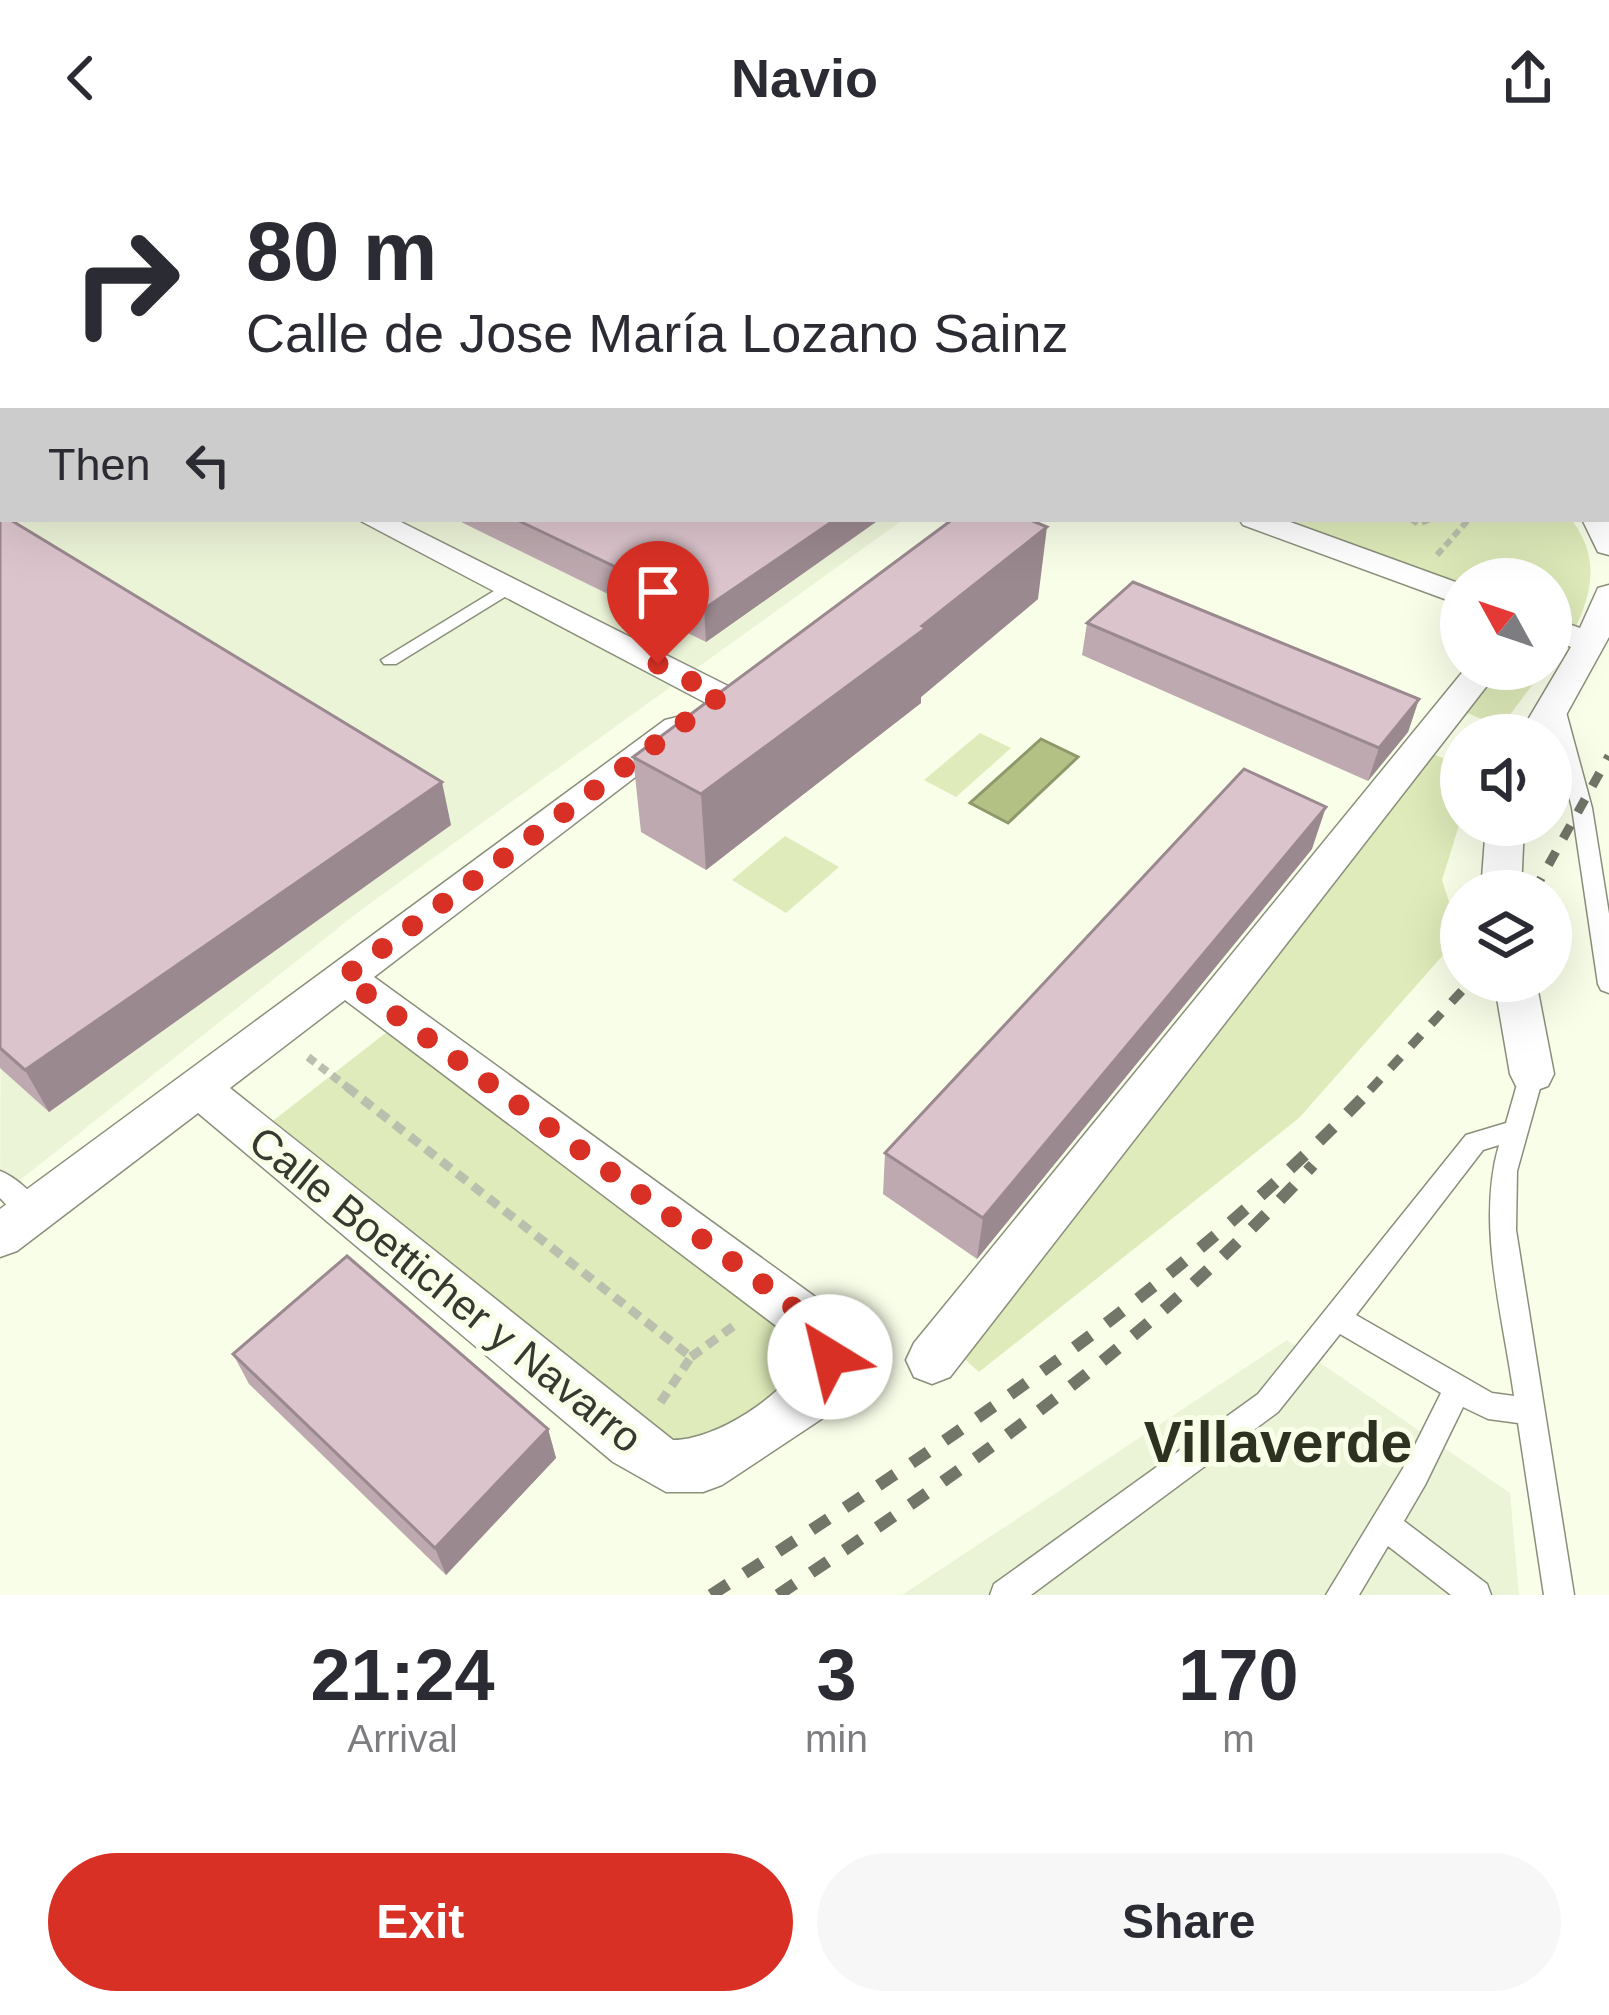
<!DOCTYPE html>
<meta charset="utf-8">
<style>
body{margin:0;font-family:Helvetica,sans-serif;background:#f7f7f7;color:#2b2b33;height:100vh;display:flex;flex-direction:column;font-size:45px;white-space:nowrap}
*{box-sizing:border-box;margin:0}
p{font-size:39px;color:#7c7c81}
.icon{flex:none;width:66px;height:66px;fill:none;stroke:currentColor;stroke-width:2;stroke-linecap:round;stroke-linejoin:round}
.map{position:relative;height:1439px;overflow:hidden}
.drawer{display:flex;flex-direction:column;background:#fff;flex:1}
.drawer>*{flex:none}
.top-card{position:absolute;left:0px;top:0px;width:1611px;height:366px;box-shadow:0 12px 48px #0002;background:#fff;color:#2b2b33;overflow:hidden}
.needle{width:78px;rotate:310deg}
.tools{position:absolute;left:1440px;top:402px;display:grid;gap:24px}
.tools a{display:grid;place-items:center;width:132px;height:132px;border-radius:50%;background:#fff;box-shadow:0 12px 48px #0002;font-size:60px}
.pin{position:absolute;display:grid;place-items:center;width:102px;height:102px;color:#fff;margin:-123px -51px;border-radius:50% 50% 50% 0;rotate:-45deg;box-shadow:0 0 12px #0007}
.pin .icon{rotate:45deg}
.me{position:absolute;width:132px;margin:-66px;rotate:324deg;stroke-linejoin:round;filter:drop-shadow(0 0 9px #0008)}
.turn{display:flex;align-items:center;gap:42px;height:252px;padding:0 48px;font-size:54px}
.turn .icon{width:156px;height:156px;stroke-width:2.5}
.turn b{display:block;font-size:84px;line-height:102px}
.then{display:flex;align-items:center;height:114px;padding:0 48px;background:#0003;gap:24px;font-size:45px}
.eta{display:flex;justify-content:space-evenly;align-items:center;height:204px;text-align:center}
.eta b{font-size:72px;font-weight:700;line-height:84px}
.button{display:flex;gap:24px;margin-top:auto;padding:24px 48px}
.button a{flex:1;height:138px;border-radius:72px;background:#d93025;color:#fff;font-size:48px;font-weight:700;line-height:138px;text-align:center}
.button a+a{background:#f7f7f7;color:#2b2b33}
header{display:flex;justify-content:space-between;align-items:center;height:156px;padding:0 48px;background:#fff;font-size:54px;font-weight:700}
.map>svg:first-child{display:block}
.built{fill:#ecf4d8}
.green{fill:#dfebba}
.water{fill:#b3c284;stroke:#8e996b;stroke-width:3}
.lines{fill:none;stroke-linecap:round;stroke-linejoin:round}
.lane-casing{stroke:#8a8f7b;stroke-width:3}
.street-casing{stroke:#8a8f7b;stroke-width:3}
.secondary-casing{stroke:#8a8f7b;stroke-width:57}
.primary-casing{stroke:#8a8f7b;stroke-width:3}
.path-far3{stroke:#bbc0ae;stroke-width:4.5;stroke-dasharray:6 3;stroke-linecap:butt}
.path-far2{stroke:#bbc0ae;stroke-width:6;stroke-dasharray:8 4.5;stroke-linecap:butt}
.path-far1{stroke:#bbc0ae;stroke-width:8;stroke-dasharray:9 6;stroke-linecap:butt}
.path{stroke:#bbc0ae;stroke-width:9;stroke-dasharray:12 8;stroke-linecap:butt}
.lane{fill:#fff;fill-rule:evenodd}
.street{fill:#fff;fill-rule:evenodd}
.secondary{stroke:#fff;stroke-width:54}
.primary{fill:#fff;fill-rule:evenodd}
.rail-far1{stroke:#727669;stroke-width:9;stroke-dasharray:15 15;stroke-linecap:butt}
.rail{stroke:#727669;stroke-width:12;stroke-dasharray:20 20;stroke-linecap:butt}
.wall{fill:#bda9af}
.shaded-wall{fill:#9a898f}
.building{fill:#dcc4cc;stroke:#9a898f;stroke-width:3}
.route{stroke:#d93025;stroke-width:21;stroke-dasharray:0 37.8}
.labels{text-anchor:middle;stroke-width:10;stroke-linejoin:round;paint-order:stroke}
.near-street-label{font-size:42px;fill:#363930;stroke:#f9fee9}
.near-district-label{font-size:57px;font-weight:bold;fill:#2d3120;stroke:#f9fee9}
</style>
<header><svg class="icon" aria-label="back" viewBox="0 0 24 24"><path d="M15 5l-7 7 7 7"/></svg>Navio<svg class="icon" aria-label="share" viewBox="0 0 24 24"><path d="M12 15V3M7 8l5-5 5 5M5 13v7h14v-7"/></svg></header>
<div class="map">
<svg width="1609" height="1439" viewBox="0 0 1609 1439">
<rect width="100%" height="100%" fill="#f9fee9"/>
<g class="built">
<path d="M 3,322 L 3,363 L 904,363 L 361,754 L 0,1040 Z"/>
<path d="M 1287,1184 L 1510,1337 L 1519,1439 L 902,1439 Z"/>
</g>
<g class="green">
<path d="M 1267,363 L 1571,363 C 1600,401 1593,435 1574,475 L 1551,467 L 1551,423 L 1461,423 L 1461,434 Z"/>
<path d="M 1495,513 L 1544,513 L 1501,571 L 1462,555 Z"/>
<path d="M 980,577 L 1011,592 L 956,641 L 924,624 Z"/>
<path d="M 1431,597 L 1461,610 L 1461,663 L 1442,724 L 1460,780 L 1299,962 L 979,1216 L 963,1202 Z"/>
<path d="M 785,680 L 839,711 L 786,757 L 732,724 Z"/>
<path d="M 392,872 L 788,1163 L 807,1195 L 795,1234 L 685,1296 L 265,971 Z"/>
</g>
<path class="water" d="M 1041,583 L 1078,601 L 1008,667 L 970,647 Z"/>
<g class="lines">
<g class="lane-casing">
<g id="lane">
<path d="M 507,427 L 513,428 L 513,436 L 396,508 L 384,508 L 381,504 Z"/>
<path d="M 1554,539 L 1563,545 L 1592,652 L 1609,758 L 1609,837 L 1601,834 L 1598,828 L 1572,652 L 1545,545 Z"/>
<path d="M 1532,909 L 1540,911 L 1544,918 L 1517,1015 L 1516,1074 L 1574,1439 L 1544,1439 L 1518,1267 L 1488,1263 L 1463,1251 L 1425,1329 L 1404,1365 L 1487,1428 L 1491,1439 L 1451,1439 L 1388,1390 L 1359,1439 L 1326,1439 L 1405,1309 L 1441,1237 L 1340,1178 L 1278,1256 L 1031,1439 L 990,1439 L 994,1428 L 1258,1238 L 1466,979 L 1506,967 L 1520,918 L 1524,911 ZM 1499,989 C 1476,1068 1503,1160 1514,1240 L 1492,1237 L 1356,1159 L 1483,994 Z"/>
<path d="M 0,1015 C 16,1021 37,1040 45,1056 L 41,1064 C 23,1070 12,1054 0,1042 Z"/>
</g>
</g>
<g class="street-casing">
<g id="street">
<rect x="607" y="0" width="20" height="3"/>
<path d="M 0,137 L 3,137 L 0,153 Z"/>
<path d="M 3,171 L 3,187 L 0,188 L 0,172 Z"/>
<path d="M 1608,357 L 1609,359 L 1609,399 L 1598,396 L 1582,363 L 1608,363 Z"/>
<path d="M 357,363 L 395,363 L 732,532 L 737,540 L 732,548 L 708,548 Z"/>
<path d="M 1239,363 L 1282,363 L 1461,428 L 1461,449 L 1243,369 Z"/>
<path d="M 1609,429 L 1609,481 L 1555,579 L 1551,585 L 1551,579 L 1519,579 L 1571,491 L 1551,483 L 1551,462 L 1580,472 L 1598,432 Z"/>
<path d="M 1465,513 L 1500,513 L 950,1221 L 932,1228 L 914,1221 L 906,1204 L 914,1187 Z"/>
<path d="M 677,561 L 689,564 L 695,572 L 689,580 L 374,821 L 832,1153 L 856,1201 L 829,1258 L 722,1329 L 703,1336 L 666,1336 L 613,1306 L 198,957 L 17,1095 L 0,1101 L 0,1053 L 665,564 ZM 345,844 L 796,1185 L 804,1201 C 785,1239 716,1284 673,1284 L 230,932 Z"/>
<path d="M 1486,669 L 1524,669 L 1521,735 L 1481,735 Z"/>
<path d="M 1494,825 L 1536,825 L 1554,918 L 1548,930 L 1532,936 L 1516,930 L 1510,918 Z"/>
</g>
</g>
<g class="secondary-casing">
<path id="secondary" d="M 677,3 L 690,0"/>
</g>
<g class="primary-casing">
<g id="primary">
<path d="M 795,0 L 837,0 L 839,3 L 797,3 Z"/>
<path d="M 866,0 L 909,0 L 911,3 L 868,3 Z"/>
<path d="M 1608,200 L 1609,201 L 1609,227 L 1608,226 Z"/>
</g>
</g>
<path class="path-far3" d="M 284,0 L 293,3"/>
<g class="path-far2">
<path d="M 1411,363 L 1418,368 L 1431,363"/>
<path d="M 1437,399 L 1469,363"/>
</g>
<path class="path-far1" d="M 308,901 L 351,934"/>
<g class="path">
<path d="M 347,931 L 691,1201 L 660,1247"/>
<path d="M 691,1201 L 739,1166"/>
</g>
<use href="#lane" class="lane"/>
<use href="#street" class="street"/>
<use href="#secondary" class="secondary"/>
<use href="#primary" class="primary"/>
<g class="rail-far1">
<path d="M 1534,735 L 1609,600"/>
<path d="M 1370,934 L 1471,825"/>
</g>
<g class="rail">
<path d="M 711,1439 C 945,1288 1179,1134 1373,931"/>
<path d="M 778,1439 C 970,1310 1156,1180 1313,1009"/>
</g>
</g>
<g class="wall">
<path d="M 0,357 L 451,669 L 49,956 L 0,912 Z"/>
<path d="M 455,363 L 880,363 L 706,486 Z"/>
<path d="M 1038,443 L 921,541 L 921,547 L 706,714 L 641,676 L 633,601 Z"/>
<path d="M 1087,467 L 1419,543 L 1408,576 L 1368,625 L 1082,499 Z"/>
<path d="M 1312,693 L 977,1103 L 883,1038 L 885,997 Z"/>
<path d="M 233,1198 L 548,1273 L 556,1302 L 446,1419 L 249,1228 Z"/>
</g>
<g class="shaded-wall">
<path d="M 3,81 L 3,129 L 0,130 L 0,82 Z"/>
<path d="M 836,363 L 880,363 L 706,486 L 704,453 Z"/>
<path d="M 1047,371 L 1038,443 L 921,541 L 921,547 L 706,714 L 701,638 L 922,470 Z"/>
<path d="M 1419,543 L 1408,576 L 1368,625 L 1379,592 Z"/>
<path d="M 442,626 L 451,669 L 49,956 L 25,914 Z"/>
<path d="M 1326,651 L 1312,693 L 977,1103 L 983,1062 Z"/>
<path d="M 548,1273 L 556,1302 L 446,1419 L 435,1392 Z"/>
</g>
<g class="building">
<path d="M 0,37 L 3,38 L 3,81 L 0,82 Z"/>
<path d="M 0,357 L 3,359 L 3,363 L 9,363 L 442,626 L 25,914 L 0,892 Z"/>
<path d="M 515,363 L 836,363 L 704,453 Z"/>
<path d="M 953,363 L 1028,363 L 1047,371 L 922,470 L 926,472 L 701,638 L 633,601 Z"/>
<path d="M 1133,426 L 1419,543 L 1379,592 L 1087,467 Z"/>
<path d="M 1244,613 L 1326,651 L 983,1062 L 885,997 Z"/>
<path d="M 347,1100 L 548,1273 L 435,1392 L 233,1198 Z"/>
</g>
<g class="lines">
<path class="route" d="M 658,508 L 720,540 L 344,821 L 777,1138 L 814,1169 L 830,1201"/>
</g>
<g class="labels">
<g class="near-street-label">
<text transform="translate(446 1133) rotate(39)" y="15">Calle Boetticher y Navarro</text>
</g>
<g class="near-district-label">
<text x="1278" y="1306">Villaverde</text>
</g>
</g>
</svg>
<div class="tools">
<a><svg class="needle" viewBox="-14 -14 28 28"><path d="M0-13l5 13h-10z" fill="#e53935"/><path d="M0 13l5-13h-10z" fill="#7c7c81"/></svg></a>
<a><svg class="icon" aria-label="sound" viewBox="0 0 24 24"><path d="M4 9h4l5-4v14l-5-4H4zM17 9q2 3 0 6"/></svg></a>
<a><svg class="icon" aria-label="layers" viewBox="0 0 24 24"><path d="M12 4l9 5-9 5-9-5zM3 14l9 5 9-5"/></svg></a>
</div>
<div class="pin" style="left:658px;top:508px;background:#d93025"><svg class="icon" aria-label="arrive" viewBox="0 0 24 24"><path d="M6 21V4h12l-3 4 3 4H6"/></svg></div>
<svg class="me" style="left:830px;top:1201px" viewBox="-20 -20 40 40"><circle r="19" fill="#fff"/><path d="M0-13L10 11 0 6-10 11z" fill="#d93025"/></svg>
<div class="top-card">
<div class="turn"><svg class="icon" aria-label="right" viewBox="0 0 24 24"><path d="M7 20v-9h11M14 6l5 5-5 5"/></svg><div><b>80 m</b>Calle de Jose María Lozano Sainz</div></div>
<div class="then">Then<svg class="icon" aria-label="left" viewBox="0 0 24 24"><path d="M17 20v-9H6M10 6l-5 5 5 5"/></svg></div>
</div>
</div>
<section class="drawer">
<div class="eta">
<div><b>21:24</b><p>Arrival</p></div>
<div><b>3</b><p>min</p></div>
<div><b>170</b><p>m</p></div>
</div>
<div class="button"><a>Exit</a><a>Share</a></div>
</section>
